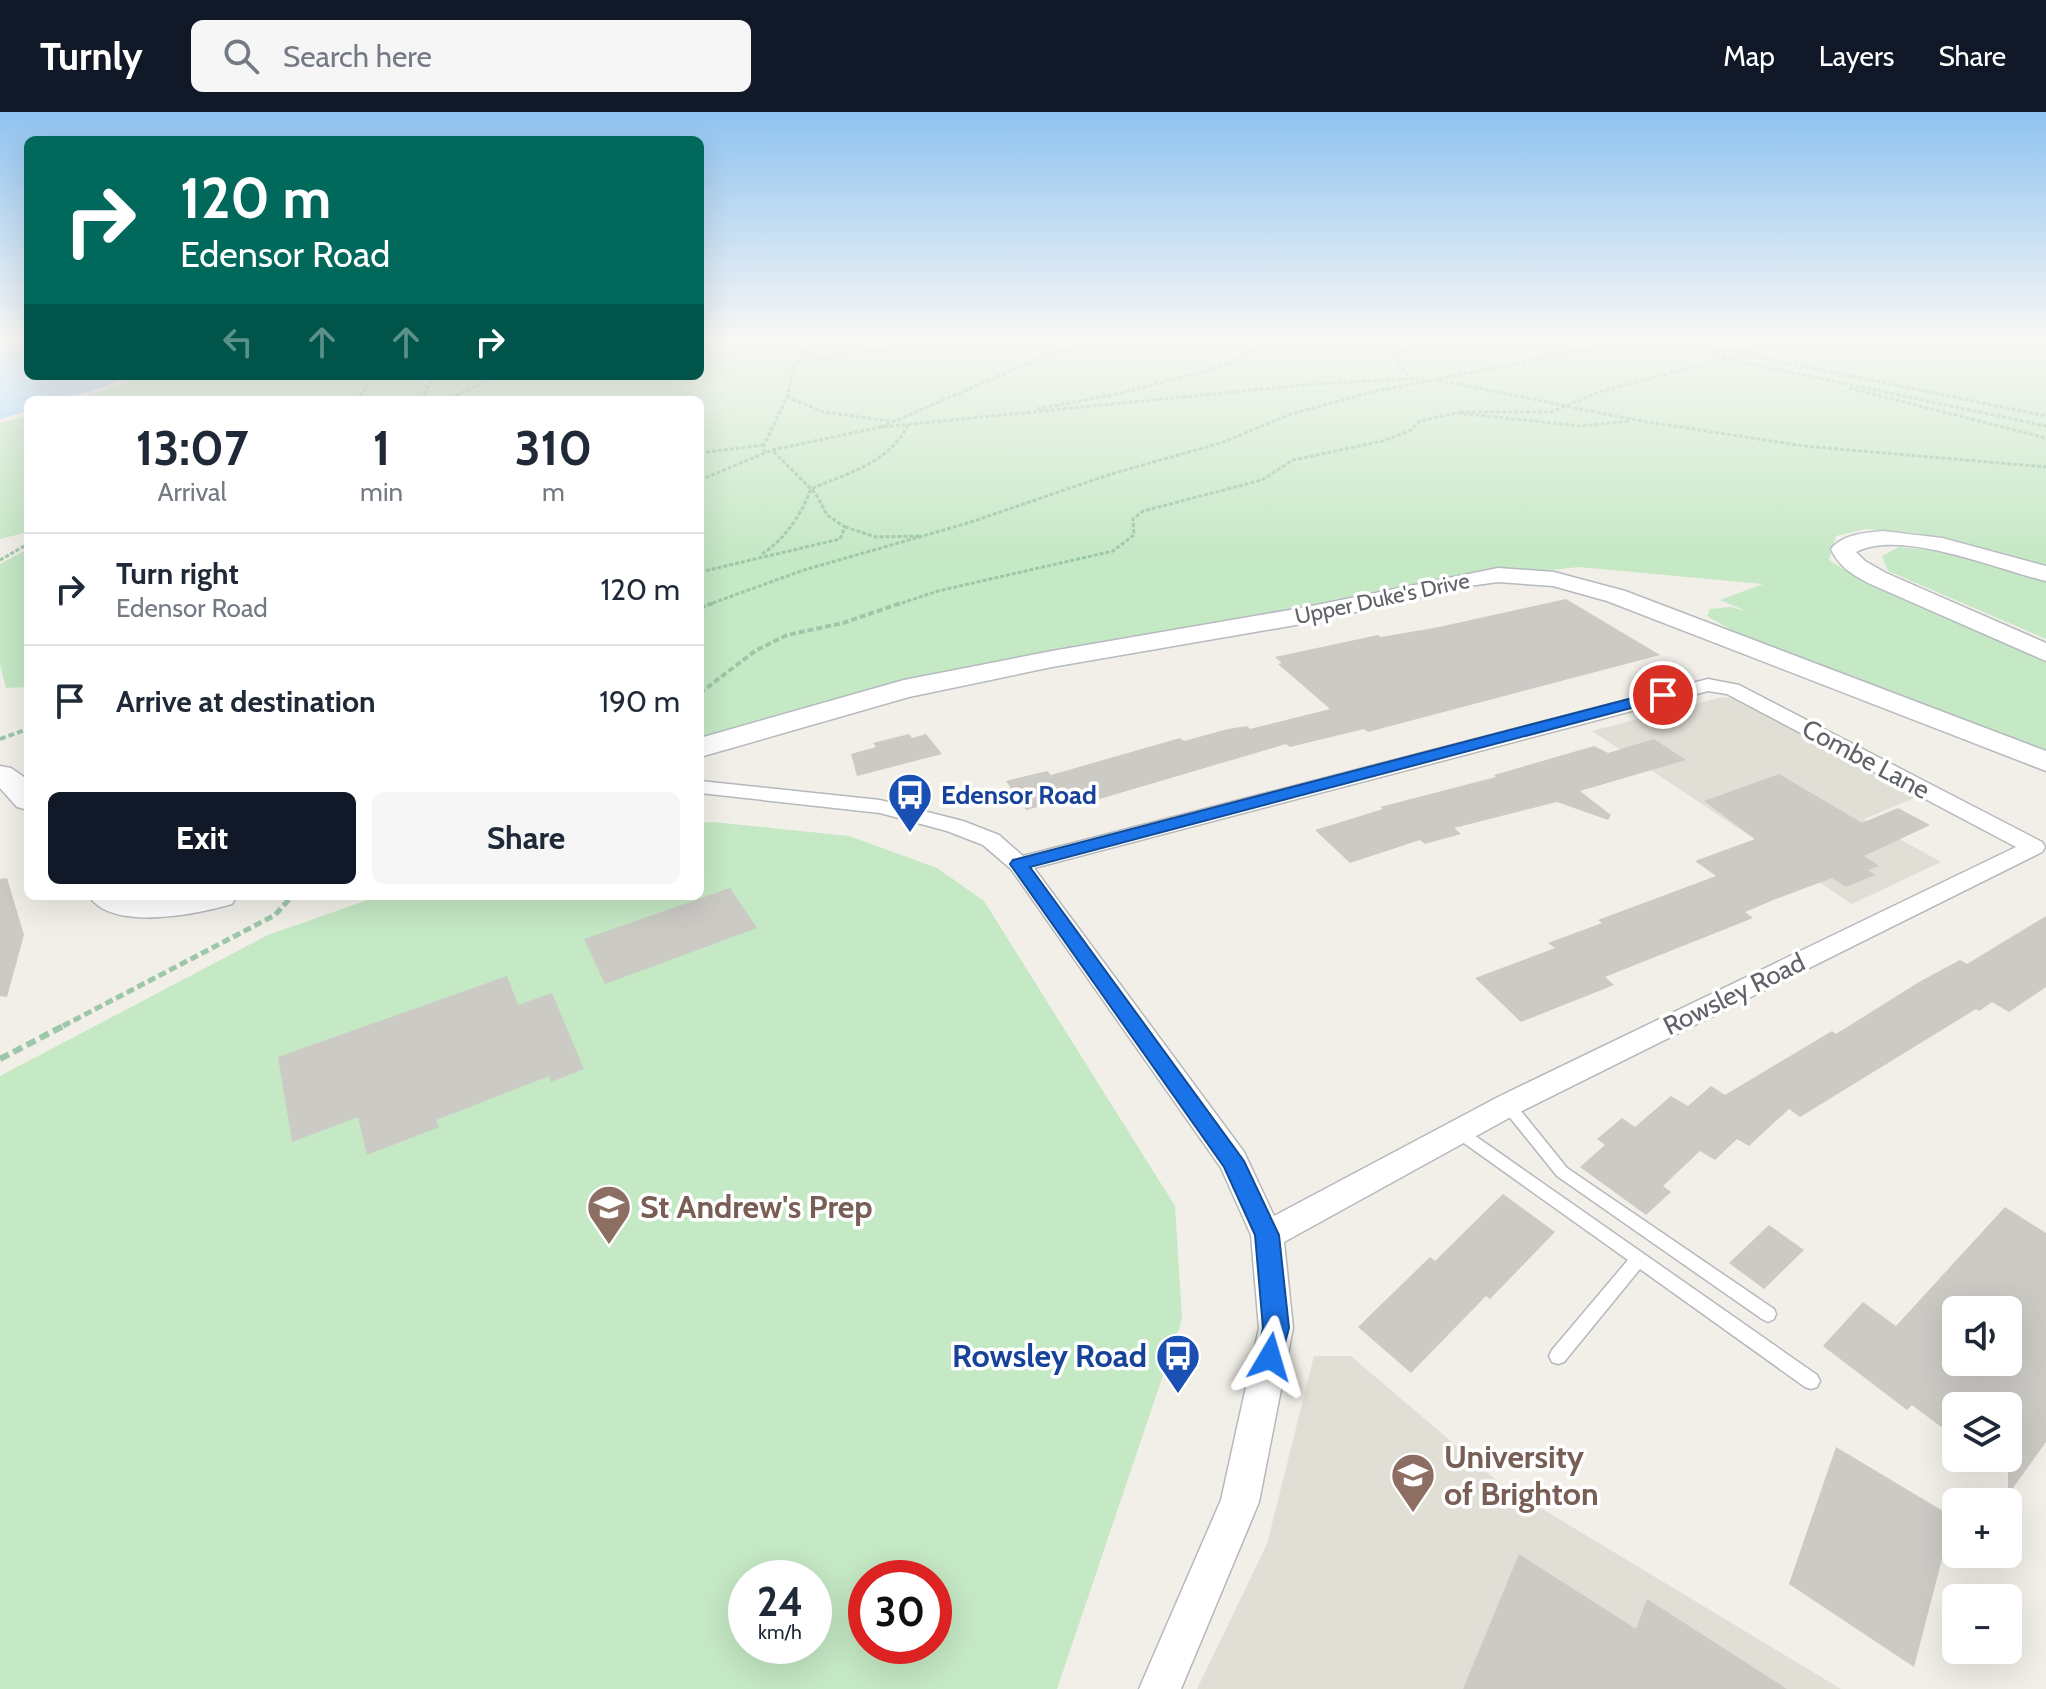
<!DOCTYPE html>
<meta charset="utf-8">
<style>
body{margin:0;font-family:Cabin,sans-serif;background:#f6f6f7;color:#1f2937;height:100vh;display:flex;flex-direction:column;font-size:30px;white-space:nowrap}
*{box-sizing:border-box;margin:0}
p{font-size:26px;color:#747a83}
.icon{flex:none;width:44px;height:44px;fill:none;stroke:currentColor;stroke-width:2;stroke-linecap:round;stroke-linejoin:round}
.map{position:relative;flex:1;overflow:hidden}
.details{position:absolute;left:24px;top:284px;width:680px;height:504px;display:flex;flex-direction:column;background:#fff;border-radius:12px;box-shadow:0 8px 32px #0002}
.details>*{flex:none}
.hud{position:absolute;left:24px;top:24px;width:680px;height:244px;border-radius:12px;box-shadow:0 8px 32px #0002;background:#00695c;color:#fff;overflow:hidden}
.fabs{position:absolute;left:1942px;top:1184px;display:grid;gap:16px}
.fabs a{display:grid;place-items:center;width:80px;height:80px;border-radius:12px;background:#fff;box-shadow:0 8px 32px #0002;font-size:40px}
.speed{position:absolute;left:728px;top:1448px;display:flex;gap:16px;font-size:40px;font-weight:700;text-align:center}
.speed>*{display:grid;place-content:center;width:104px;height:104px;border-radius:50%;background:#fff;box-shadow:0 8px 32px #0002;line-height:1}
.speed small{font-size:20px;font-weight:400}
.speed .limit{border:12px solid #d22;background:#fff;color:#111}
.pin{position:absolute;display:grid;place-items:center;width:68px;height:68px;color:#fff;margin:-34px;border:4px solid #fff;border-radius:50%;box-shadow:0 2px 8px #0007}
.me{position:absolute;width:88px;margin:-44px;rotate:7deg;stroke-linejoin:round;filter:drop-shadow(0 0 6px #0008)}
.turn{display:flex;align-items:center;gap:28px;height:168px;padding:0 24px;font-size:36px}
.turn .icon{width:104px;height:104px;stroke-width:2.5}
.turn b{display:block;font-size:56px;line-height:68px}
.lanes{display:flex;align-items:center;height:76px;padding:0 24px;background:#0003;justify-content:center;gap:40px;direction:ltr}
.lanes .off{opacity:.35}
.eta{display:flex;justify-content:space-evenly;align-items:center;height:136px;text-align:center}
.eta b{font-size:48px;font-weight:800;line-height:56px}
.action{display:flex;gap:16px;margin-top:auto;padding:16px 24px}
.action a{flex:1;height:92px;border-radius:12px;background:#111827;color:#fff;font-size:32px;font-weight:800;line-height:92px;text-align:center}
.action a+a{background:#f6f6f7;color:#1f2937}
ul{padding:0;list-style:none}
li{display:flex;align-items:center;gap:24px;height:112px;padding:0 24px;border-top:2px solid #e0e1e3}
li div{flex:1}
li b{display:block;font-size:30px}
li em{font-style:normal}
header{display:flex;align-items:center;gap:48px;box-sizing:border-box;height:112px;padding:0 40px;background:#111827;color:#fff}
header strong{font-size:38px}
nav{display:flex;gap:44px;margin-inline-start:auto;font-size:28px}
.search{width:560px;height:72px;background:#f6f6f7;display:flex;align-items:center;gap:20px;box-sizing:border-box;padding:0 28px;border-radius:12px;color:#747a83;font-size:30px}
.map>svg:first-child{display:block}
.education{fill:#e1ded6}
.green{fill:#c5e8c5;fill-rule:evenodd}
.water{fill:#aadaff}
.building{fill:#cccac5;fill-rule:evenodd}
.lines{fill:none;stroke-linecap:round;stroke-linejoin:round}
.lane-casing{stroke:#b5b8bc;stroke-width:3}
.street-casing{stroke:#b5b8bc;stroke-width:3}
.secondary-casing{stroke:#b6babf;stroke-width:3}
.path-far3{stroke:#9cc7a9;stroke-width:3;stroke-dasharray:4 2;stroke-linecap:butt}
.path-far2{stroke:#9cc7a9;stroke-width:4;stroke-dasharray:6 3;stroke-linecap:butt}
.path-far1{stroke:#9cc7a9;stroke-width:5;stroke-dasharray:8 4;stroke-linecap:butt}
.path{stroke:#9cc7a9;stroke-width:6;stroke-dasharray:10 5;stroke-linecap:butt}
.lane{fill:#fff;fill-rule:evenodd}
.street{fill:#fff;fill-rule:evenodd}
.secondary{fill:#fff;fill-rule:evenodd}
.route{fill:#1a73e8;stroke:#114b97;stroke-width:2}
.labels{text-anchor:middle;stroke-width:7;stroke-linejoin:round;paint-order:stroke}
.far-street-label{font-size:22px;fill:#5f6368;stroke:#fff}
.street-label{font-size:26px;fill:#5f6368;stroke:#fff}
.transit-label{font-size:26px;font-weight:bold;fill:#164399;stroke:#fff;text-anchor:start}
.near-education-label{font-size:32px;font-weight:bold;fill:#785e54;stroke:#fff;text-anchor:start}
.near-transit-label{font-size:32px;font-weight:bold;fill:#164399;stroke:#fff;text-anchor:end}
</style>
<header>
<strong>Turnly</strong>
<div class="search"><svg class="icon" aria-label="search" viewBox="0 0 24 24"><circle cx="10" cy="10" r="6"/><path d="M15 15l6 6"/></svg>Search here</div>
<nav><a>Map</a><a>Layers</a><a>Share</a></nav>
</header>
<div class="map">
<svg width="2046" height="1577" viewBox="0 0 2046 1577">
<rect width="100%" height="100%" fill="#f1efe8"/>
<g class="education">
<path d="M 1723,585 L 1734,586 L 1919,684 L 1864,707 L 1941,750 L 1852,792 L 1592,619 Z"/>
<path d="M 1314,1244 L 1351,1244 L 1501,1372 L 1841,1577 L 1197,1577 L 1267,1432 Z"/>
</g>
<g class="green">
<path d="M 700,226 L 2046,226 L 2046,454 L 1917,421 L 1866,417 L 1836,424 L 1829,448 L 1865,471 L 2046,550 L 2046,639 L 1742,524 L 1707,504 L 1710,497 L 1731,495 L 1749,500 L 1720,488 L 1763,472 L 1579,455 L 1467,467 L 700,628 L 700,288 L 78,288 L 142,264 L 700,264 Z"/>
<path d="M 28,303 L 28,420 L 0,427 L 0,311 Z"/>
<path d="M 1899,435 L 1948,440 L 2046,467 L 2046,527 L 1888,459 L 1882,444 Z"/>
<path d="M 28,437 L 28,575 L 6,576 L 0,552 L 0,452 Z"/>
<path d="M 713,710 L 849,724 L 937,756 L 984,789 L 1175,1094 L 1182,1207 L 1057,1577 L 0,1577 L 0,964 L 268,823 L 379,784 L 700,784 L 700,711 ZM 746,1466 L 814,1466 L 814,1534 L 746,1534 ZM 866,1466 L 934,1466 L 934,1534 L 866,1534 Z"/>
</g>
<path class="water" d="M 0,226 L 28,226 L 28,264 L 126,264 C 98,280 60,288 28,288 L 28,292 L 25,292 L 28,299 L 0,307 Z"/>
<g class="building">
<path d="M 1566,487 L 1660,543 L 1368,620 L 1364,617 L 1290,635 L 1286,632 L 1103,686 L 1061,695 L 1057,690 L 1026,698 L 1006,669 L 1047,659 L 1051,663 L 1180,626 L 1184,629 L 1228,617 L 1247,614 L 1250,617 L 1330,597 L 1278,552 L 1282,551 L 1275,545 L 1378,523 L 1381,525 L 1439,515 Z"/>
<path d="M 909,622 L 912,626 L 926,622 L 942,642 L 857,664 L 851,642 L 876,635 L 873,631 Z"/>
<path d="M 1654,627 L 1686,648 L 1580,679 L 1611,703 L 1608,708 L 1557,690 L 1454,716 L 1461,722 L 1425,732 L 1420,728 L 1350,751 L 1315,718 L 1383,697 L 1380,695 L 1496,665 L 1494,663 L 1594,634 L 1608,641 Z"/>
<path d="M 1779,662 L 1862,711 L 1898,696 L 1930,713 L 1864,744 L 1879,754 L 1868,758 L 1875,763 L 1846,775 L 1832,766 L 1776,787 L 1745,800 L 1753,806 L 1605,865 L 1614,873 L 1521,910 L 1475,866 L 1555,836 L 1548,831 L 1602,811 L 1598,808 L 1716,764 L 1695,749 L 1755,727 L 1704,689 Z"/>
<path d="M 7,766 L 24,823 L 7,885 L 0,884 L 0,767 Z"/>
<path d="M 730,776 L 757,816 L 605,872 L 584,827 Z"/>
<path d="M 2046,804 L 2046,875 L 2009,900 L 1992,890 L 1979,899 L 1976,897 L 1800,1005 L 1789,997 L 1749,1034 L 1737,1027 L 1715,1048 L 1700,1039 L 1663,1074 L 1671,1080 L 1646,1103 L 1580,1055 L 1605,1033 L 1597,1027 L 1622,1006 L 1635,1015 L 1671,984 L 1688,994 L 1711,974 L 1725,983 L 1832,919 L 1836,922 L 1919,870 L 1960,848 L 1967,852 Z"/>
<path d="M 507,864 L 518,893 L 552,881 L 584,957 L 551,970 L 549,964 L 436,1008 L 439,1015 L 367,1043 L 358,1005 L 292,1030 L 278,945 Z"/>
<path d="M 1503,1082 L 1555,1120 L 1490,1187 L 1486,1184 L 1411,1261 L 1358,1215 L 1430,1145 L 1435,1149 Z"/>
<path d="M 2005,1095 L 2046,1121 L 2046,1330 L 2008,1383 L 2008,1294 L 1956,1294 L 1956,1326 L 1912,1293 L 1907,1298 L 1823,1234 L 1863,1190 L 1896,1214 ZM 1956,1198 L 2008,1198 L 2008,1250 L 1956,1250 Z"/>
<path d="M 1769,1113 L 1804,1138 L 1764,1177 L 1729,1151 Z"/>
<path d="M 1836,1335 L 1953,1405 L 1914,1555 L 1789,1472 Z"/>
<path d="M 1519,1442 L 1636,1517 L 1647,1487 L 1787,1577 L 1463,1577 Z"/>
</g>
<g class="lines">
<g class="lane-casing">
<g id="lane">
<path d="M 1508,987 L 1513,989 L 1567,1056 L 1774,1197 L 1776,1202 L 1774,1207 L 1768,1210 L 1762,1207 L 1557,1064 L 1503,997 L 1501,993 L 1503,989 Z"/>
<path d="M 1459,1014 L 1464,1016 L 1817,1263 L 1820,1269 L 1817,1275 L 1811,1277 L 1805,1275 L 1640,1157 L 1564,1250 L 1558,1252 L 1552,1250 L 1549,1244 L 1552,1238 L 1628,1148 L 1454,1024 L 1452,1020 L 1454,1016 Z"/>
</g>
</g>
<g class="street-casing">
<path id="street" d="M 1708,567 L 1739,573 L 2042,730 L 2045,735 L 2042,740 L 1518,1001 L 1284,1130 L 1293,1216 L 1259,1390 L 1181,1577 L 1139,1577 L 1221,1388 L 1259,1216 L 1251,1123 L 1221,1056 L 1011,757 L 983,733 L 947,719 L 880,701 L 700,681 L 700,669 L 880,688 L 963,709 L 999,723 L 1023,744 ZM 1708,579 L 1727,582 L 2016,735 L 1498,985 L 1274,1104 L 1244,1040 L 1034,756 Z"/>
</g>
<g class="secondary-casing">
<g id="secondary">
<path d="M 1883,419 L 1942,426 L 2046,454 L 2046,469 C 1999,458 1900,416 1856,440 L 1865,449 L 1886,461 L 2046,531 L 2046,549 L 1868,471 C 1852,462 1839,455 1831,437 C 1843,422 1865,421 1883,419 Z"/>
<path d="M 1498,456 L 1554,460 L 1625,479 L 2046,639 L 2046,659 L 1607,489 L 1553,474 L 1498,470 L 1469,474 L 1307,511 L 1052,555 L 909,585 L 700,645 L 700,626 L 904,568 L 1052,539 L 1307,495 Z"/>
<path d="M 0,654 L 11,656 L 28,668 L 28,698 L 17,695 L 0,676 Z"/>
<path d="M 89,784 L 237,784 L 232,792 C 197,802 112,820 89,784 Z"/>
</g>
</g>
<g class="path-far3">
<path d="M 1710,238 L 1742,250 L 2046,314"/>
<path d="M 804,239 L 823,244"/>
<path d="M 1738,242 L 1773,226"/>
<path d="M 797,250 L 901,235 L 1077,231"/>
<path d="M 1408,264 L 1393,245 L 1425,226"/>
<path d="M 1438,268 L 1635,308 L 1804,334 L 2046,355"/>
<path d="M 1849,276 L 2046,326"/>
<path d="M 787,285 L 824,300 L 889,309"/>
<path d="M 356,288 L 367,275 L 369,264"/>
<path d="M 421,288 L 433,264"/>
<path d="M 445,288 L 498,264"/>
<path d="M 1037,297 L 1122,281 L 1230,252 L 1271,226"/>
<path d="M 1460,300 L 1551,300 L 1599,280 L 1729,245"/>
<path d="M 881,315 L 1045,244 L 1105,226"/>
<path d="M 700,341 L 764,333"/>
<path d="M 764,341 L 764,333 L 787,285 L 793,258 L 811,226"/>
<path d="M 700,368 L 772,338 L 881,315 L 1314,272 L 1424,266"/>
<path d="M 845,415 L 876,425 L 919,424"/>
<path d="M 762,442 C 785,427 801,403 811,377 C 848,361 889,351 908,313"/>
<path d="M 0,448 L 28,432"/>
<path d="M 700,460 L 840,427 L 845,415 L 827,403 L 816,382 L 773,339"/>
<path d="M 707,493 L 804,458 L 968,411 L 1111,362 L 1221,331 L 1291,302 L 1376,279 L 1625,230 L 1669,228 L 1700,233 L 2046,304"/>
<path d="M 896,493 L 938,479 L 1113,439 L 1134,423 L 1133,407 L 1143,399 L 1262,368 L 1293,348 L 1383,329 L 1411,318 L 1420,309 L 1456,301 L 1581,314 L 1630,309"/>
</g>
<g class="path-far2">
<path d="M 700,496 L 713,491"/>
<path d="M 700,581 L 755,539 L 787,523 L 843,511 L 901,491"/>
<path d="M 0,627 L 28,617"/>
</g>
<path class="path-far1" d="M 63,914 L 275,803 L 292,784"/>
<path class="path" d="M 0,947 L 67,912"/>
<use href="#lane" class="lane"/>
<use href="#street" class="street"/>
<use href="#secondary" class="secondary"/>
</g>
<linearGradient id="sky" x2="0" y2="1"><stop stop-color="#8fc3f1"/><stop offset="0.51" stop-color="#f9f8f5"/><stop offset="1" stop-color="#f9f8f5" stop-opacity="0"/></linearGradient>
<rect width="2046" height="446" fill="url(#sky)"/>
<path class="route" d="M 1663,578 L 1669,580 L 1669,586 L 1030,755 L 1244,1049 L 1279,1123 L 1289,1216 L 1279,1253 L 1270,1257 L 1261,1253 L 1257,1245 L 1263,1216 L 1255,1123 L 1224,1055 L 1010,752 L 1013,748 Z"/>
<defs>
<g id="bus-pin" transform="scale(2.3)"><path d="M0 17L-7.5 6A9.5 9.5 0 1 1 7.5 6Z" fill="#1a4fb4" stroke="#fff"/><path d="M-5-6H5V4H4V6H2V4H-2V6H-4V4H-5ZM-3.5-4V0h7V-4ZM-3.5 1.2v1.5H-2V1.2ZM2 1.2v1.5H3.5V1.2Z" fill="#fff"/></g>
<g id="school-pin" transform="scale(2.3)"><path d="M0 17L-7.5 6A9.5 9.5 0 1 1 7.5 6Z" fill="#8d6e63" stroke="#fff"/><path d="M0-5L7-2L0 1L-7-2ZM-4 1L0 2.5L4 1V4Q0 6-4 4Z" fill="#fff"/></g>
<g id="university-pin" transform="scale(2.3)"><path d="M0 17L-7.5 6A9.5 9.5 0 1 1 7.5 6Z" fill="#8d6e63" stroke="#fff"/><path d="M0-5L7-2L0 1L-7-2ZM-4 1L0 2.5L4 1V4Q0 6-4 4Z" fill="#fff"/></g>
</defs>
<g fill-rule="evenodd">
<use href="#bus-pin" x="910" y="683"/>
<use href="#school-pin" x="609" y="1095"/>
<use href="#bus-pin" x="1178" y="1244"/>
<use href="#university-pin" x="1413" y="1363"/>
</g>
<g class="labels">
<g class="far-street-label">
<text transform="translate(1382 486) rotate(-12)" y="8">Upper Duke's Drive</text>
</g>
<g class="street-label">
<text transform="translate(1866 647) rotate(28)" y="9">Combe Lane</text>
<text transform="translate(1734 882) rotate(-26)" y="9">Rowsley Road</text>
</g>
<g class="transit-label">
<text x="941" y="692">Edensor Road</text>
</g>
<g class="near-education-label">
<text x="640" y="1106">St Andrew's Prep</text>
<text x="1444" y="1356">University<tspan x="1444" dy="37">of Brighton</tspan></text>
</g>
<g class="near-transit-label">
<text x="1147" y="1255">Rowsley Road</text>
</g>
</g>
</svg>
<div class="fabs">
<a><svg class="icon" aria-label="sound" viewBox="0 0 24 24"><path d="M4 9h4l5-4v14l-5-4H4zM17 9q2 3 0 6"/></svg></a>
<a><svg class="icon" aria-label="layers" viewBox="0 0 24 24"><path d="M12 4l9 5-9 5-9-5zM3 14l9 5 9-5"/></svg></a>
<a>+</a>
<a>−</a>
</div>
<div class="speed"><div>24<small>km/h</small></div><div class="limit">30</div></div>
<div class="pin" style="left:1663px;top:583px;background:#d93025"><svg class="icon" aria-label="arrive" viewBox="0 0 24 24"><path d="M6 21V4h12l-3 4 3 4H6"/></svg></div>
<svg class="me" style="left:1270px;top:1245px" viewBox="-20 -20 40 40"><path d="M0-17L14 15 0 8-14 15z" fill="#1a73e8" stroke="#fff" stroke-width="4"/></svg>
<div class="hud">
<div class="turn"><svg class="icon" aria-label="right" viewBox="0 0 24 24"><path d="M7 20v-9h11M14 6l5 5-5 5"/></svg><div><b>120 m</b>Edensor Road</div></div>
<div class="lanes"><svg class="icon off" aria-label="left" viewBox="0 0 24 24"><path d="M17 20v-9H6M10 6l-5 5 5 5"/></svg><svg class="icon off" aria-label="ahead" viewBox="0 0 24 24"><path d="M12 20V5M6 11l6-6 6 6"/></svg><svg class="icon off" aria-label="ahead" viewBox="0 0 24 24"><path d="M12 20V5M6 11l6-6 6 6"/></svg><svg class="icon" aria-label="right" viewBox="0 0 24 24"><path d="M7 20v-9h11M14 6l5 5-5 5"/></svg></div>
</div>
<section class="details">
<div class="eta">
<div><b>13:07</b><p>Arrival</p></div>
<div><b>1</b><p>min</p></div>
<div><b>310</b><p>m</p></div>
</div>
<ul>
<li><svg class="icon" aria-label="right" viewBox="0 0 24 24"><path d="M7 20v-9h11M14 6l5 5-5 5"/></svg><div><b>Turn right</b><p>Edensor Road</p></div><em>120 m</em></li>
<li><svg class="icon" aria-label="arrive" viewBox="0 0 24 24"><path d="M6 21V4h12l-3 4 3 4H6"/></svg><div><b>Arrive at destination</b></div><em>190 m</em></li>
</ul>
<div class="action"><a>Exit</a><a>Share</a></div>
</section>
</div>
